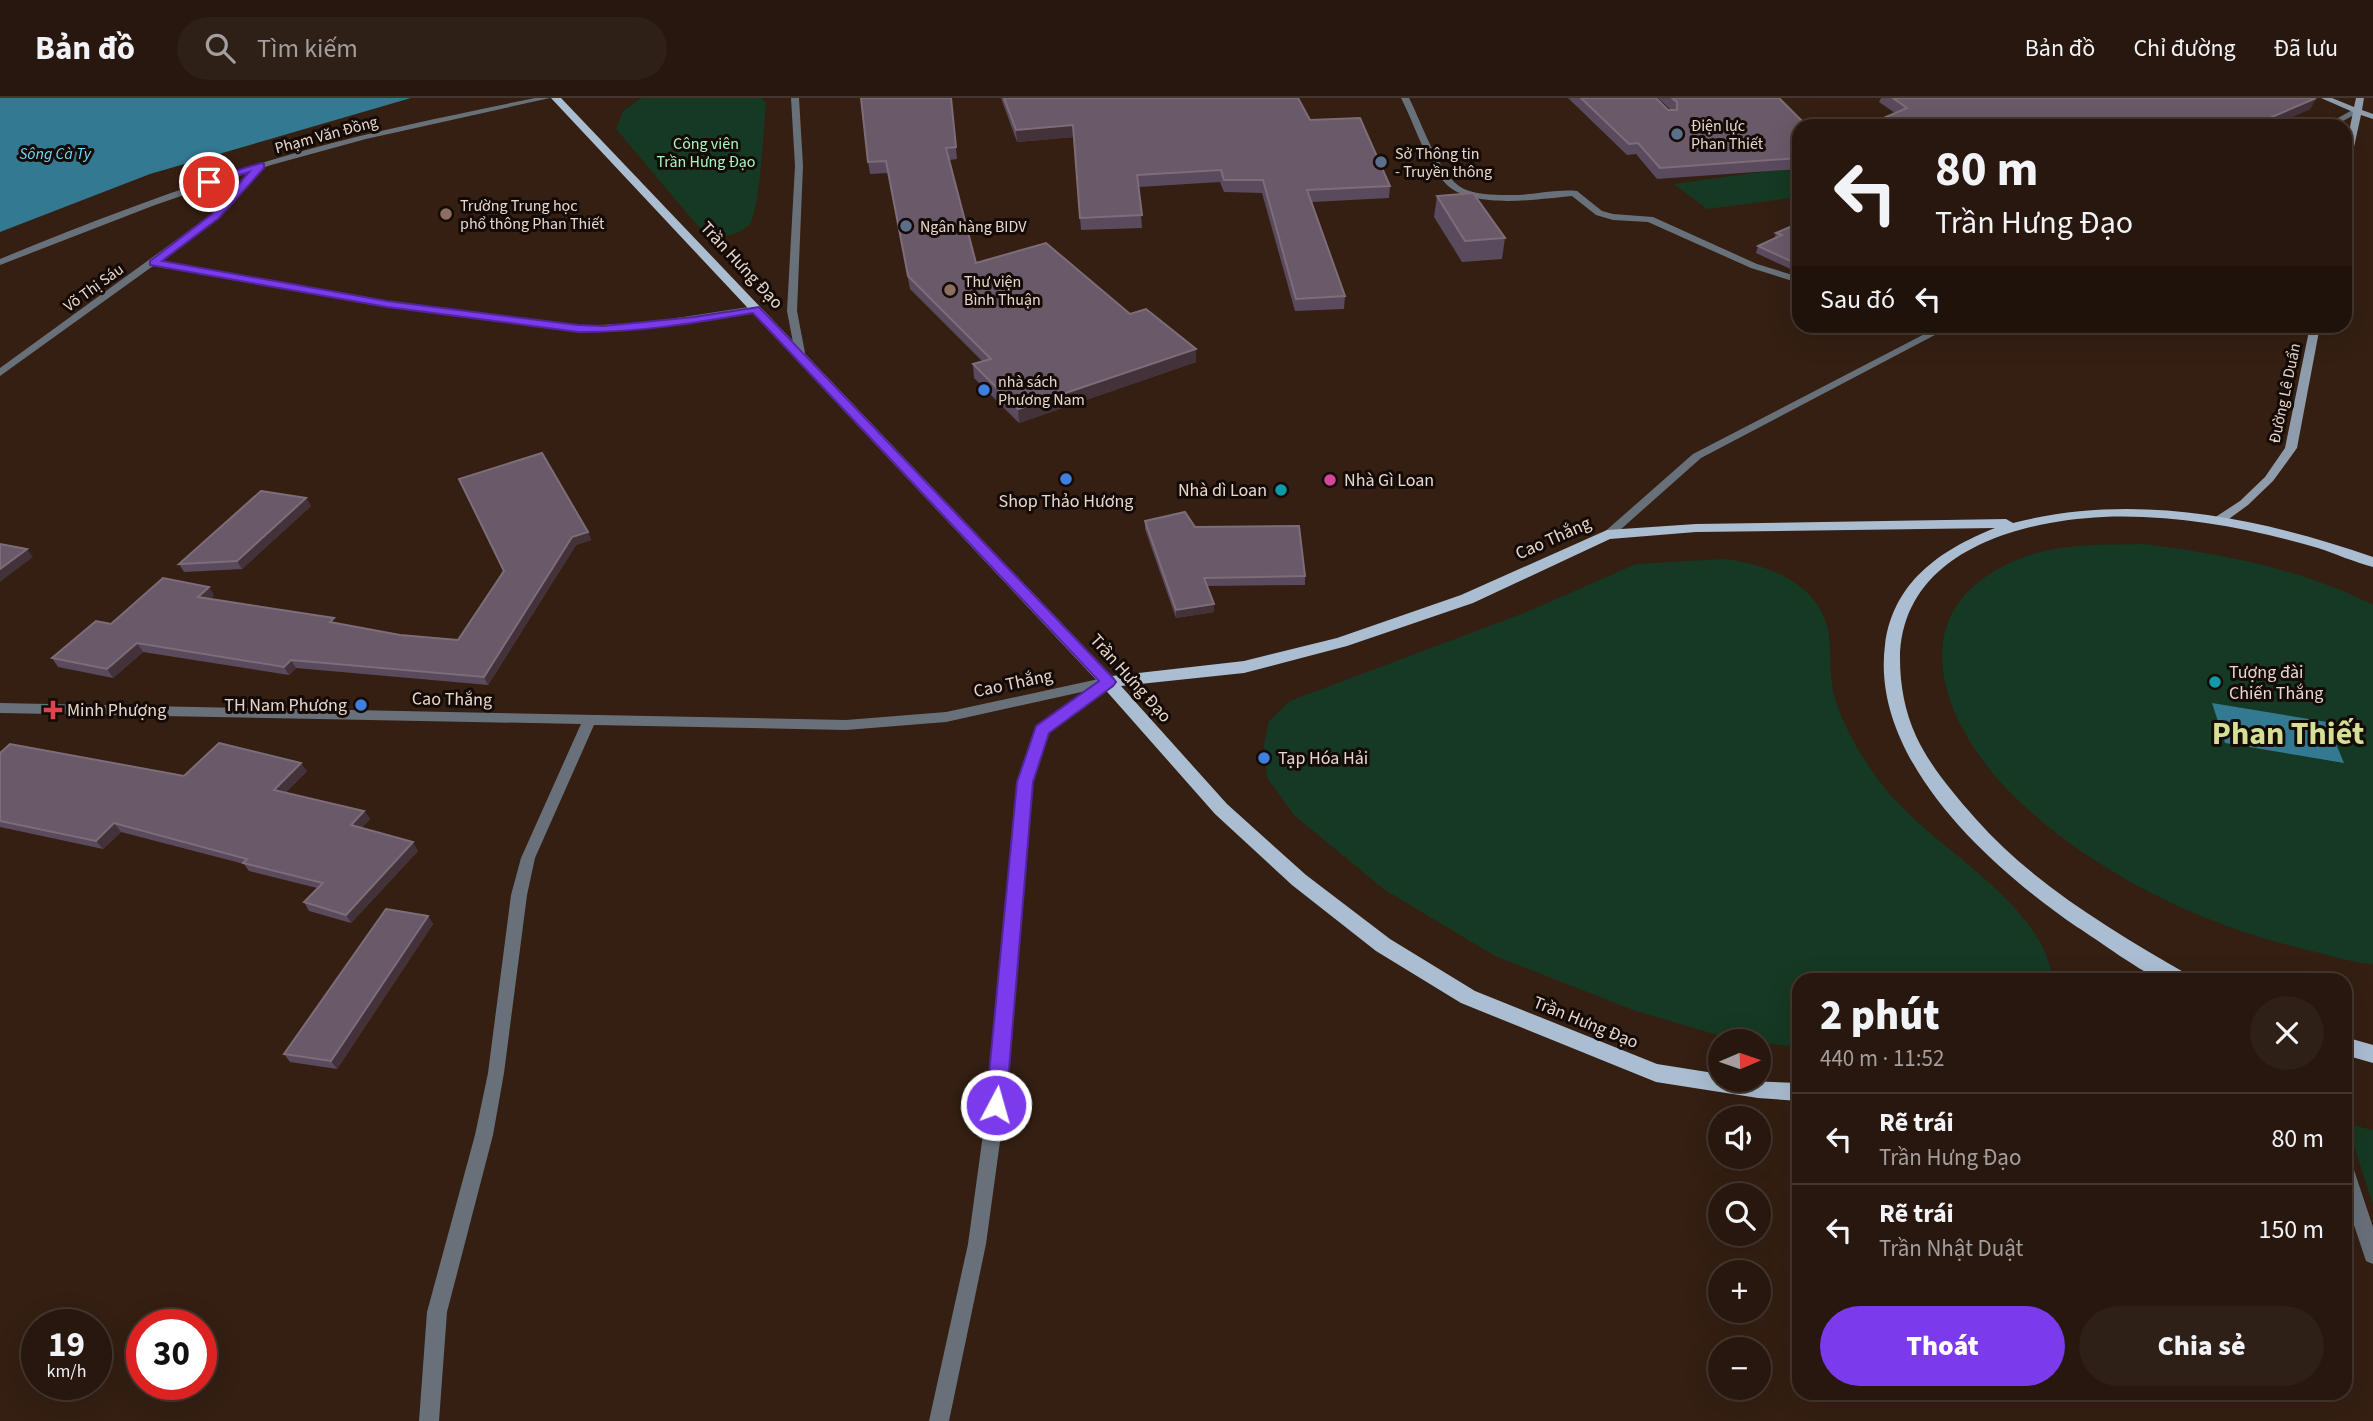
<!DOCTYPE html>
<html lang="vi">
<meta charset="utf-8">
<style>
body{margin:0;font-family:"Source Sans 3",sans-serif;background:#2f2017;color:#f1f3f6;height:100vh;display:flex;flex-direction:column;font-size:26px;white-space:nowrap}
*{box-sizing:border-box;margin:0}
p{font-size:23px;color:#a49f9e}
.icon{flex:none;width:38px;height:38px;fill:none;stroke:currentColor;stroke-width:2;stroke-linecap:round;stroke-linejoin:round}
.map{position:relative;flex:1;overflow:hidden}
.side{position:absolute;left:1792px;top:875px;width:560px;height:427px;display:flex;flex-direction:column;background:#27170e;border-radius:21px;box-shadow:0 7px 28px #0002,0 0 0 2px #43362e}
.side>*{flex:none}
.hud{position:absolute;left:1792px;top:21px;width:560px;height:214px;border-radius:21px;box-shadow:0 7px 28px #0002,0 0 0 2px #43362e;background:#27170e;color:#f1f3f6;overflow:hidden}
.needle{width:46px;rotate:88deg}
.controls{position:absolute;left:1708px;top:931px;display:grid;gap:14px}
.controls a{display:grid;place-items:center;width:63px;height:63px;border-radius:50%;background:#27170e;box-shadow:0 7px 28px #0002,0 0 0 2px #43362e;font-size:35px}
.speed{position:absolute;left:21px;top:1211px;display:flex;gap:14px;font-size:35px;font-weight:700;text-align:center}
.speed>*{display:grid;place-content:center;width:91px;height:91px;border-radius:50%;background:#27170e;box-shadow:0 7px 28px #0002,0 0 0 2px #43362e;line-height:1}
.speed small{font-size:18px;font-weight:400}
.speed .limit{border:10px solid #d22;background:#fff;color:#111}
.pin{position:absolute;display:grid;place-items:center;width:60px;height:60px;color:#fff;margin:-30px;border:4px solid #fff;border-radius:50%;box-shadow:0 2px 7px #0007}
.me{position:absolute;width:77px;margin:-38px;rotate:6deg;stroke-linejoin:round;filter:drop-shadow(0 0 5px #0008)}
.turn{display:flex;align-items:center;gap:24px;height:147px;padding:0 28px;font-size:32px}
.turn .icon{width:91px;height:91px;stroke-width:2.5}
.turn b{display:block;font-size:49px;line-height:60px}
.then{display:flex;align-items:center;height:66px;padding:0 28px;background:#0003;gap:14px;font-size:26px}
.round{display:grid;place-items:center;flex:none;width:74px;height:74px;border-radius:37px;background:#2f2017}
.headline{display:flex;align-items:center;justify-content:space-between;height:119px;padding:0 28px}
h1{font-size:42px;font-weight:800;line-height:52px}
.button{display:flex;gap:14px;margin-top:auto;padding:14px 28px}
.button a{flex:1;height:80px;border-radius:42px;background:#7c3aed;color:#fff;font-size:28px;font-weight:800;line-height:80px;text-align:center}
.button a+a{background:#2f2017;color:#f1f3f6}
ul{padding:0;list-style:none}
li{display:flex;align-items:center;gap:21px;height:91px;padding:0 28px;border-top:2px solid #43362e}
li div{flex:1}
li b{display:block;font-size:26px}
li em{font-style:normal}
header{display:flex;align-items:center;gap:42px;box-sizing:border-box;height:98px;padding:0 35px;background:#27170e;border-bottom:2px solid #43362e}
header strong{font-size:33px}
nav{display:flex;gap:38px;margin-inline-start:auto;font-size:24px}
.search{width:490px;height:63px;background:#2f2017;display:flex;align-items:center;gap:18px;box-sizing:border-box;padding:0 24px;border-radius:38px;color:#a49f9e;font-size:26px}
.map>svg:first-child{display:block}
.green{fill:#163923}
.water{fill:#327991}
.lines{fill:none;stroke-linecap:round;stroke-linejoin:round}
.minor{fill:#68717a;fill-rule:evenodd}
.tertiary{fill:#68717a;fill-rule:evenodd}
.secondary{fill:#8e9cab;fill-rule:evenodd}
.primary{fill:#abbdd1;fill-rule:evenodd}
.wall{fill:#5a4a5d}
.shaded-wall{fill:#44323a}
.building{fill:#695969;stroke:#7d6d79;stroke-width:2}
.route{fill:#7c3aed;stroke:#51269a;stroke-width:2}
.service-dot{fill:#5c6f8a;stroke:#150b06;stroke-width:2.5}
.education-dot{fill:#8d6e63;stroke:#150b06;stroke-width:2.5}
.shop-dot{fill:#3f7fe0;stroke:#150b06;stroke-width:2.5}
.hotel-dot{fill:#d1479c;stroke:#150b06;stroke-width:2.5}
.culture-dot{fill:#0f9aa8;stroke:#150b06;stroke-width:2.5}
.health-dot{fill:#e0444e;stroke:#150b06;stroke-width:2.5}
.labels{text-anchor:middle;stroke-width:6;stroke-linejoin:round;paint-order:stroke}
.far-poi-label{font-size:16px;fill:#e7d8cf;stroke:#150b06;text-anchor:start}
.far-street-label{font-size:16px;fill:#e7d8cf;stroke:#150b06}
.far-park-label{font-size:16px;fill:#a7f7bf;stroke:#150b06}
.far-water-label{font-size:16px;font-style:italic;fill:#72dafe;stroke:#150b06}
.street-label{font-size:18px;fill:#e7d8cf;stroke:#150b06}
.poi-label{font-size:18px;fill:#e7d8cf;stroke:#150b06;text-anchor:start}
.town-label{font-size:32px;font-weight:bold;fill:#d4e194;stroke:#150b06}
</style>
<header>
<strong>Bản đồ</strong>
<div class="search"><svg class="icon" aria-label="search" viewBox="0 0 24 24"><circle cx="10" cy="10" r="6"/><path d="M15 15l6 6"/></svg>Tìm kiếm</div>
<nav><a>Bản đồ</a><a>Chỉ đường</a><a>Đã lưu</a></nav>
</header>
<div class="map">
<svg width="2373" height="1323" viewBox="0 0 2373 1323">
<rect width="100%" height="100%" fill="#341f12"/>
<g class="green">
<path d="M 641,0 L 761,0 L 766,5 C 764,26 760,115 749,127 C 740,137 725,138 712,139 L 698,128 L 616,31 L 623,13 Z"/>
<path d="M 1796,69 L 1799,72 L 1799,99 L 1707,111 L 1674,86 Z"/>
<path d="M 2144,446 C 2223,456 2302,471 2373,507 L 2373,866 C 2354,865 2335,859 2316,854 C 2209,830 2104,781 2022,706 C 1943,633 1890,509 2024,459 C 2062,445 2105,447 2144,446 Z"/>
<path d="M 1725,461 C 1770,467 1821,486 1829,537 C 1831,558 1829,580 1835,601 C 1845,632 1864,664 1884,689 C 1933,752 2041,801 2053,882 L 1799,882 L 1799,949 L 1734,942 L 1633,912 L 1495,858 L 1385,792 L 1295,718 L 1267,680 L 1264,648 L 1269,623 L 1290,603 L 1524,515 L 1636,466 Z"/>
<path d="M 2347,1026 L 2373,1032 L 2373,1107 Z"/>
</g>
<g class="water">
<path d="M 0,0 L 411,0 L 150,76 L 0,134 Z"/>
<path d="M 2212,605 L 2327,624 L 2344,665 L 2225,645 Z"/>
</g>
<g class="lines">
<g class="minor">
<path d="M 1401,0 L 1409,0 C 1422,25 1439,79 1464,91 C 1480,98 1501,97 1518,97 C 1537,96 1558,91 1577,93 L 1602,113 L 1613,116 L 1653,119 L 1757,166 L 1799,179 L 1799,185 L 1751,170 L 1648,124 L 1613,122 L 1596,117 L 1572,98 C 1539,101 1472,112 1446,86 C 1425,63 1415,27 1401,0 Z"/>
<path d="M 2354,11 L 2361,13 L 2334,28 L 2324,28 Z"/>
<path d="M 261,65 L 264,66 L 264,70 L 218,120 L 159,163 L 387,203 L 577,228 L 644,225 L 755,208 L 760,211 L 755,214 L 644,231 L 577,234 L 387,209 L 153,168 L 0,278 L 0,270 L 212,116 Z"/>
<path d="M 1940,228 L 1952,228 L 1701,360 L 1611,440 L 1603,440 L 1601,437 L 1693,356 Z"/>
<path d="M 1108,579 L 1113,581 L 1115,584 L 1113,587 L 1107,589 L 1106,592 L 1048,635 L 1032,683 L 1005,1007 L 986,1146 L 949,1323 L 929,1323 L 968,1146 L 987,1007 L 1018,683 L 1037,629 L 1086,593 L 946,624 L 846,632 L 594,627 L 535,760 L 527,797 L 504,975 L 493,1037 L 447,1214 L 439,1323 L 419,1323 L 427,1214 L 475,1037 L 488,975 L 511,797 L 521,760 L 581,626 L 0,615 L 0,605 L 846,622 L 946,614 Z"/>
</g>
<g class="tertiary">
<path d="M 535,0 L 550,0 L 366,41 L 271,67 L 155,107 L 0,167 L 0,161 C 100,120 202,81 306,52 C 382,31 458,16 535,0 Z"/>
<path d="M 791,0 L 799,0 L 803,68 L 797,213 L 806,260 L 801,263 L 796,260 L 787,213 L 795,68 Z"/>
<path d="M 2345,1064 L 2351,1066 L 2354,1072 L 2373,1129 L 2373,1166 L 2366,1163 L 2345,1100 Z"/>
</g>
<g class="secondary">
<path d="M 2321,0 L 2332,0 L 2354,9 L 2356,0 L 2364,0 L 2362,12 L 2373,16 L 2373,21 L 2361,17 L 2348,76 L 2345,77 L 2345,54 L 2353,14 Z"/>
<path d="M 2310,228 L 2320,228 L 2297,350 L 2273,383 L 2248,407 L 2222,426 L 2214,426 L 2214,420 L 2240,403 L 2265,379 L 2285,350 Z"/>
</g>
<g class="primary">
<path d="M 551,0 L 561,0 L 1112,578 L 1244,563 L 1337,540 L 1461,497 L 1607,432 L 1696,426 L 2006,421 L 2013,425 C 2134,394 2257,419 2373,459 L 2373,469 C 2354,464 2336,456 2318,450 C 2249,430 2175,416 2103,419 C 2017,423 1901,455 1900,561 C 1900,587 1905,614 1916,638 C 1930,668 1953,695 1975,720 C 2033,786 2111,832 2187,876 L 2190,882 C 2182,882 2171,884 2163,882 C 2146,878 2095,840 2077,829 C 1991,770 1870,662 1885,547 C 1893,484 1940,452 1995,430 L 1696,434 L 1610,441 L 1473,505 L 1347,548 L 1244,575 L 1121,588 L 1227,706 L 1306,777 L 1390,841 L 1475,893 L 1657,966 L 1720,976 L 1720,982 L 1799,985 L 1799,1003 L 1758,1000 L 1656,984 L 1461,905 L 1376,853 L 1292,787 L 1215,716 L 1102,588 Z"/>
<path d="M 2345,939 L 2373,947 L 2373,965 L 2345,957 Z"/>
</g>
</g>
<g class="wall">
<path d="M 951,0 L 957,61 L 949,62 L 976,165 L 1130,216 L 1196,264 L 1019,325 L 974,280 L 973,266 L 982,263 L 910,191 L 888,75 L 870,76 L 868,64 Z"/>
<path d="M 1001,0 L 1298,0 L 1310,22 L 1390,88 L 1389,100 L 1312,104 L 1345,198 L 1344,211 L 1295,213 L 1262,95 L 1224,94 L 1220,84 L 1139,89 L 1142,130 L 1081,132 L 1074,39 L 1017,44 Z"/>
<path d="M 1568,0 L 1656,0 L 1668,12 L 1671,12 L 1658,0 L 1779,0 L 1799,28 L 1799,71 L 1657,81 L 1636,56 L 1627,57 Z"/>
<path d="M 1881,0 L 2316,0 L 2310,11 L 2271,28 L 1865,28 L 1895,15 L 1879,4 Z"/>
<path d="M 1437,98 L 1505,140 L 1502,161 L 1462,164 L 1434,119 Z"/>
<path d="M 1799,116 L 1799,175 L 1756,155 L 1758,148 L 1774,141 L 1776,135 L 1796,127 L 1793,125 L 1795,118 Z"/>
<path d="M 306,400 L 311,408 L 242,471 L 184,474 L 179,466 Z"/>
<path d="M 1145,423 L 1195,429 L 1305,478 L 1305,487 L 1207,488 L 1214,514 L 1176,520 L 1145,431 Z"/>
<path d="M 588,434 L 591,442 L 576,447 L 488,587 L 296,570 L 289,577 L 143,554 L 113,580 L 58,569 L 52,560 L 111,526 L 214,497 L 210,501 L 337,526 L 400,537 L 458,542 L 503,473 Z"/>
<path d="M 0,655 L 184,678 L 307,673 L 285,695 L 364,713 L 370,721 L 361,730 L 418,753 L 351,825 L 309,813 L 304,804 L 317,790 L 249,773 L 244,766 L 121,734 L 103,751 L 0,729 Z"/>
<path d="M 428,818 L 433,826 L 337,971 L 290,964 L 284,956 Z"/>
</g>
<g class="shaded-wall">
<path d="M 2316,0 L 2310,11 L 2271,28 L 2251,28 Z"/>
<path d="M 1073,27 L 1074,39 L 1017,44 L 1016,32 Z"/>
<path d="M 1196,251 L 1196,264 L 1019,325 L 1018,311 Z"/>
<path d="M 306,400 L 311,408 L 242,471 L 237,463 Z"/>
<path d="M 588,434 L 591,442 L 576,447 L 488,587 L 484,579 L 572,439 Z"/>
<path d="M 27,451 L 33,459 L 0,484 L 0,471 Z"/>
<path d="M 209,489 L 214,497 L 203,507 L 198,499 Z"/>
<path d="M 1214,506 L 1214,514 L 1176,520 L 1176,512 Z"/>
<path d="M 137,545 L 143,554 L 113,580 L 107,571 Z"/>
<path d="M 291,562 L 296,570 L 289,577 L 284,569 Z"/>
<path d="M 301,665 L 307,673 L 280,700 L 274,692 Z"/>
<path d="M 364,713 L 370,721 L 356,736 L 351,727 Z"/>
<path d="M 114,725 L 121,734 L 103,751 L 96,743 Z"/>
<path d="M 413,744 L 418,753 L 351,825 L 346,817 Z"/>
<path d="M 428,818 L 433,826 L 337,971 L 331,963 Z"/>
</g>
<g class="building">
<path d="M 861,0 L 951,0 L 956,49 L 946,50 L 976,165 L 1046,145 L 1130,216 L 1146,211 L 1196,251 L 1018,311 L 973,266 L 991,261 L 908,178 L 886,63 L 868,64 Z"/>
<path d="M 1004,0 L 1298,0 L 1310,22 L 1360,20 L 1390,88 L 1307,92 L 1345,198 L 1296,201 L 1263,82 L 1224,82 L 1221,72 L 1137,77 L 1142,117 L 1080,120 L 1073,27 L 1016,32 Z"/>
<path d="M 1581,0 L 1656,0 L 1668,12 L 1677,12 L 1677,4 L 1672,0 L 1779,0 L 1807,28 L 1799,28 L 1799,60 L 1660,70 L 1638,45 L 1629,46 Z"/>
<path d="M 1893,0 L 2316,0 L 2251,28 L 2236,24 L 2228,28 L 1865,28 L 1907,10 Z"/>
<path d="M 1473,95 L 1505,140 L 1465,143 L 1437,98 Z"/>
<path d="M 1799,125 L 1799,167 L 1758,148 L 1782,137 L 1776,135 Z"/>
<path d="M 542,355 L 588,434 L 572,439 L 484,579 L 291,562 L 284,569 L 137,545 L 107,571 L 52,560 L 96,523 L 111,526 L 163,480 L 209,489 L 198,499 L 334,520 L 330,524 L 400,537 L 458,542 L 504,473 L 459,381 Z"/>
<path d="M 261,393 L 306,400 L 237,463 L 179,466 Z"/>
<path d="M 1185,414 L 1195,429 L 1299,428 L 1305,478 L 1204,480 L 1214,506 L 1176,512 L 1145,423 Z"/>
<path d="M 0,446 L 27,451 L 0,471 Z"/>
<path d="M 219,645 L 301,665 L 274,692 L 364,713 L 351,727 L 413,744 L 346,817 L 304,804 L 323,785 L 243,765 L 247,761 L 114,725 L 96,743 L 0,723 L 0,655 L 10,646 L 184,678 Z"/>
<path d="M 386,811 L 428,818 L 331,963 L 284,956 Z"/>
</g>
<path class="route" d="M 261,65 L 264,66 L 264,70 L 219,120 L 162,163 L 387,203 L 578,227 L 604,228 L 694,219 L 759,209 L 1113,580 L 1116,584 L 1113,588 L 1049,635 L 1033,684 L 1006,1007 L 1003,1013 L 996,1016 L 989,1013 L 986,1007 L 1017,684 L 1036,628 L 1099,583 L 753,215 C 695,225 636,235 578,234 L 387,209 L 150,167 L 150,163 L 212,116 L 249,74 L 209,87 L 205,84 L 206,82 Z"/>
<g class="service-dot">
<circle cx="1677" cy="36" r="7"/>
<circle cx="1381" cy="64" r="7"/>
<circle cx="906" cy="128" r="7"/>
</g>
<g class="education-dot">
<circle cx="446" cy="116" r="7"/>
<circle cx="950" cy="192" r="7"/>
</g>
<g class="shop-dot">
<circle cx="984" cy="292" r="7"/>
<circle cx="1066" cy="381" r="7"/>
<circle cx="361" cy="607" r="7"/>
<circle cx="1264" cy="660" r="7"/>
</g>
<circle class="hotel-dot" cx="1330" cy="382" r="7"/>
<g class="culture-dot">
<circle cx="1281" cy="392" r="7"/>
<circle cx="2215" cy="584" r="7"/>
</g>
<path class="health-dot" d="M49.5 601.5h7v7h7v7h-7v7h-7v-7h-7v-7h7z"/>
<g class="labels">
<g class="far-poi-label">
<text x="1691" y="33">Điện lực<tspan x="1691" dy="18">Phan Thiết</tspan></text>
<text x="1395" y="61">Sở Thông tin<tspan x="1395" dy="18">- Truyền thông</tspan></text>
<text x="460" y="113">Trường Trung học<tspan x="460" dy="18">phổ thông Phan Thiết</tspan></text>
<text x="920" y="134">Ngân hàng BIDV</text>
<text x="964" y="189">Thư viện<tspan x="964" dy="18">Bình Thuận</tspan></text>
<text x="998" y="289">nhà sách<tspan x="998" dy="18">Phương Nam</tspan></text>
</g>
<g class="far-street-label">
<text transform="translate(326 36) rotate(-15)" y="6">Phạm Văn Đồng</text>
<text transform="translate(93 189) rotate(-36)" y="6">Võ Thị Sáu</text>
<text transform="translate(2284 295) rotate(-78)" y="6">Đường Lê Duẩn</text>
</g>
<g class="far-park-label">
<text x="706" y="51">Công viên<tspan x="706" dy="18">Trần Hưng Đạo</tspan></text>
</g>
<g class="far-water-label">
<text x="55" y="61">Sông Cà Ty</text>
</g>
<g class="street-label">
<text transform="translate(742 167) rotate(47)" y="6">Trần Hưng Đạo</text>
<text transform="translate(1553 440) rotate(-24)" y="6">Cao Thắng</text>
<text transform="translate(1131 580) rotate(48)" y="6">Trần Hưng Đạo</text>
<text transform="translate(1013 585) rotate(-12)" y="6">Cao Thắng</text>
<text transform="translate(452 601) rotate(1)" y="6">Cao Thắng</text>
<text transform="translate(1586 924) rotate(22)" y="6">Trần Hưng Đạo</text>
</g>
<g class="poi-label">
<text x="1344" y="388">Nhà Gì Loan</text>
<text x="1267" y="398" text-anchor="end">Nhà dì Loan</text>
<text x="1066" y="409" text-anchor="middle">Shop Thảo Hương</text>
<text x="2229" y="580">Tượng đài<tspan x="2229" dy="21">Chiến Thắng</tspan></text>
<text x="347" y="613" text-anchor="end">TH Nam Phương</text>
<text x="67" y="618">Minh Phượng</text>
<text x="1278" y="666">Tạp Hóa Hải</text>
</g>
<g class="town-label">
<text x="2288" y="646">Phan Thiết</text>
</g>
</g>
</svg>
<div class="controls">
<a><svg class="needle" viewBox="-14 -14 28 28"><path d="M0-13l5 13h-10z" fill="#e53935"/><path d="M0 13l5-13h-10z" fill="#a49f9e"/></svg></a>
<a><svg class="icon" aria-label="sound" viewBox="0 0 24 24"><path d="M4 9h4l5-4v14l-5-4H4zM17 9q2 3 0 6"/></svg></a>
<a><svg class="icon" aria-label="search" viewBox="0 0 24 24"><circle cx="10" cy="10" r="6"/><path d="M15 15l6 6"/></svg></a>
<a>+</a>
<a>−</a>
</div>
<div class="speed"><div>19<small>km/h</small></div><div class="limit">30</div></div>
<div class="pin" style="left:209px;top:84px;background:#d93025"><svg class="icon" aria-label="arrive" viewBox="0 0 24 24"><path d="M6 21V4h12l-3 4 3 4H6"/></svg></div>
<svg class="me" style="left:996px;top:1007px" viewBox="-20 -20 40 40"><circle r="17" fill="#7c3aed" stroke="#fff" stroke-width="3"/><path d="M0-11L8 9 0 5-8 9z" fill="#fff"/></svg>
<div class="hud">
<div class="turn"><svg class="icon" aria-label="left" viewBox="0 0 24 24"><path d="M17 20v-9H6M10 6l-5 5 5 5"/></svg><div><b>80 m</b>Trần Hưng Đạo</div></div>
<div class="then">Sau đó<svg class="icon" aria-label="left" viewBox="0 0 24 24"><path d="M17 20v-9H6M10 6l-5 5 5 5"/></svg></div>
</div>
<section class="side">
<div class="headline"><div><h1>2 phút</h1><p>440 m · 11:52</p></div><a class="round"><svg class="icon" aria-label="close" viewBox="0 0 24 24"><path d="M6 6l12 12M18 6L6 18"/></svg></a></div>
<ul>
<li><svg class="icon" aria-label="left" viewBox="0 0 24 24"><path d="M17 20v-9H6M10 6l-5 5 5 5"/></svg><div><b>Rẽ trái</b><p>Trần Hưng Đạo</p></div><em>80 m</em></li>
<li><svg class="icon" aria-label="left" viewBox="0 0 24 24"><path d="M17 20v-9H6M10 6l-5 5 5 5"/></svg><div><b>Rẽ trái</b><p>Trần Nhật Duật</p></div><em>150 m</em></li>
</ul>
<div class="button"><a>Thoát</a><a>Chia sẻ</a></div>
</section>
</div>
